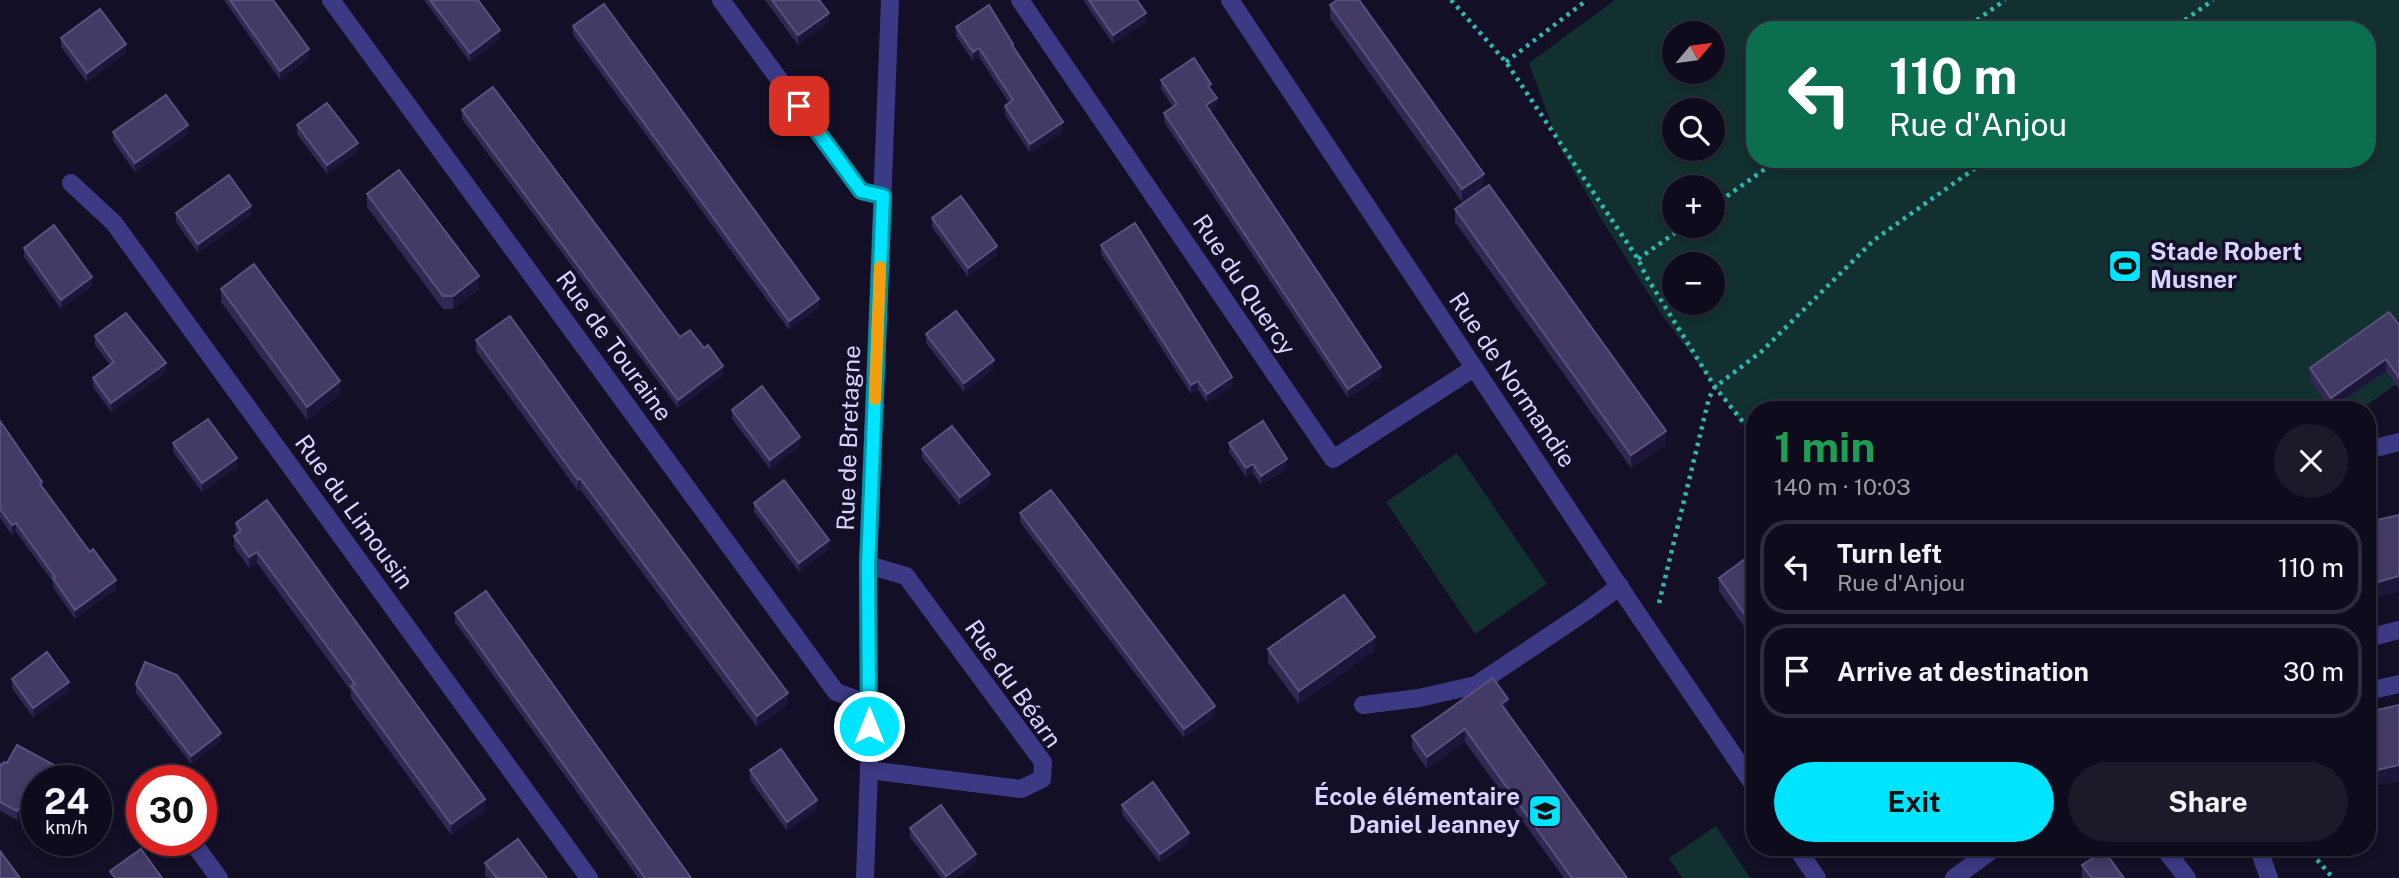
<!DOCTYPE html>
<meta charset="utf-8">
<style>
body{margin:0;font-family:"Public Sans",sans-serif;background:#1c1929;color:#f1f3f6;height:100vh;display:flex;flex-direction:column;font-size:26px;white-space:nowrap}
*{box-sizing:border-box;margin:0}
p{font-size:23px;color:#9b9ba3}
.icon{flex:none;width:38px;height:38px;fill:none;stroke:currentColor;stroke-width:2;stroke-linecap:round;stroke-linejoin:round}
.map{position:relative;flex:1;overflow:hidden}
.sheet{position:absolute;left:1746px;top:401px;width:630px;height:455px;display:flex;flex-direction:column;background:#0e0b1c;border-radius:28px;box-shadow:0 4px 10px #0003,0 0 0 2px #2e2b3b}
.sheet>*{flex:none}
.hud{position:absolute;left:1746px;top:21px;width:630px;height:147px;border-radius:28px;box-shadow:0 4px 10px #0003,0 0 0 2px #2e2b3b;background:#0b6e4f;color:#fff;overflow:hidden}
.needle{width:46px;rotate:61deg}
.fabs{position:absolute;left:1662px;top:21px;display:grid;gap:14px}
.fabs a{display:grid;place-items:center;width:63px;height:63px;border-radius:50%;background:#0e0b1c;box-shadow:0 4px 10px #0003,0 0 0 2px #2e2b3b;font-size:35px}
.speed{position:absolute;left:21px;top:765px;display:flex;gap:14px;font-size:35px;font-weight:700;text-align:center}
.speed>*{display:grid;place-content:center;width:91px;height:91px;border-radius:50%;background:#0e0b1c;box-shadow:0 4px 10px #0003,0 0 0 2px #2e2b3b;line-height:1}
.speed small{font-size:18px;font-weight:400}
.speed .limit{border:10px solid #d22;background:#fff;color:#111}
.pin{position:absolute;display:grid;place-items:center;width:60px;height:60px;color:#fff;margin:-30px;border-radius:14px;box-shadow:0 4px 10px #0006}
.me{position:absolute;width:77px;margin:-38px;rotate:0deg;stroke-linejoin:round;filter:drop-shadow(0 0 5px #0008)}
.turn{display:flex;align-items:center;gap:24px;height:147px;padding:0 28px;font-size:32px}
.turn .icon{width:91px;height:91px;stroke-width:2.5}
.turn b{display:block;font-size:49px;line-height:60px}
.round{display:grid;place-items:center;flex:none;width:74px;height:74px;border-radius:37px;background:#1c1929}
.overview{display:flex;align-items:center;justify-content:space-between;height:119px;padding:0 28px}
h1{font-size:42px;font-weight:700;line-height:52px;color:#1e9e55}
.primary-button{display:flex;gap:14px;margin-top:auto;padding:14px 28px}
.primary-button a{flex:1;height:80px;border-radius:42px;background:#00e5ff;color:#111;font-size:28px;font-weight:700;line-height:80px;text-align:center}
.primary-button a+a{background:#1c1929;color:#f1f3f6}
ul{padding:0;list-style:none}
li{display:flex;align-items:center;gap:21px;height:94px;margin:0 14px 10px;padding:0 14px;border:4px solid #2e2b3b;border-radius:28px}
li div{flex:1}
li b{display:block;font-size:26px}
li em{font-style:normal}
.map>svg:first-child{display:block}
.green{fill:#12302f;fill-rule:evenodd}
.lines{fill:none;stroke-linecap:round;stroke-linejoin:round}
.path{stroke:#2fb8b0;stroke-width:4.5;stroke-dasharray:3.5 5;stroke-linecap:butt}
.minor{stroke:#3d3a85;stroke-width:18}
.wall{fill:#312854}
.shaded-wall{fill:#1d163a}
.building{fill:#433a66;stroke:#5a527e;stroke-width:2}
.route-casing{stroke:#0095a6;stroke-width:18}
.route{stroke:#00e5ff;stroke-width:12}
.slow{stroke:#f59e0b;stroke-width:12}
.labels{text-anchor:middle;stroke-width:7;stroke-linejoin:round;paint-order:stroke}
.poi-label{font-size:24px;font-weight:bold;fill:#d9d4ff;stroke:#130f26;text-anchor:start}
.street-label{font-size:24px;fill:#d9d4ff;stroke:#130f26}
</style>
<div class="map">
<svg width="2399" height="878" viewBox="0 0 2399 878">
<rect width="100%" height="100%" fill="#130f26"/>
<g class="green">
<path d="M 1615,0 L 2399,0 L 2399,382 L 2360,410 L 1755,410 L 1755,441 L 1662,315 L 1605,225 L 1560,148 L 1529,63 ZM 1755,30 L 2368,30 L 2368,159 L 1755,159 ZM 1675,33 L 1713,33 L 1713,72 L 1675,72 ZM 1675,110 L 1713,110 L 1713,149 L 1675,149 ZM 1675,187 L 1713,187 L 1713,226 L 1675,226 ZM 1675,264 L 1713,264 L 1713,303 L 1675,303 Z"/>
<path d="M 1457,453 L 1547,584 L 1475,634 L 1386,502 Z"/>
<path d="M 1716,826 L 1750,878 L 1682,878 L 1669,858 Z"/>
</g>
<g class="lines">
<g class="path">
<path d="M 1451,0 L 1506,62 L 1638,259 L 1646,276 L 1715,387 L 1755,437"/>
<path d="M 1963,30 L 2005,0"/>
<path d="M 2171,30 L 2213,0"/>
<path d="M 1506,62 L 1587,0"/>
<path d="M 1713,206 L 1779,159"/>
<path d="M 1638,259 L 1685,226"/>
<path d="M 1659,603 L 1709,398 L 1715,387 L 1762,351 L 1874,240 L 1988,159"/>
<path d="M 2306,847 L 2333,878"/>
</g>
<g class="minor">
<path d="M 331,0 L 836,692 L 869,704"/>
<path d="M 721,0 L 861,191 L 883,196"/>
<path d="M 1020,0 L 1333,459 L 1474,368"/>
<path d="M 1230,0 L 1633,607 L 1755,787"/>
<path d="M 71,183 L 114,223 L 589,878"/>
<path d="M 2368,450 L 2399,442"/>
<path d="M 868,565 L 906,576 L 1043,762 L 1042,779 L 1021,789 L 869,770"/>
<path d="M 2368,638 L 2399,630"/>
<path d="M 2368,691 L 2399,684"/>
<path d="M 1363,705 L 1419,698 L 1476,685 L 1585,612 L 1620,586"/>
<path d="M 191,840 L 219,878"/>
<path d="M 1796,847 L 1817,878"/>
<path d="M 2163,847 L 2187,878"/>
<path d="M 2258,847 L 2269,878"/>
<path d="M 865,878 L 869,770 L 868,565 L 890,0"/>
<path d="M 1954,878 L 1996,847"/>
</g>
</g>
<g class="wall">
<path d="M 224,0 L 273,0 L 309,58 L 280,80 Z"/>
<path d="M 424,0 L 478,0 L 500,39 L 470,62 Z"/>
<path d="M 765,0 L 819,0 L 829,22 L 798,45 Z"/>
<path d="M 1083,0 L 1137,0 L 1146,22 L 1113,44 Z"/>
<path d="M 1330,5 L 1484,187 L 1462,202 L 1330,18 Z"/>
<path d="M 573,26 L 819,307 L 789,330 L 573,35 Z"/>
<path d="M 956,27 L 1013,48 L 1063,131 L 1030,153 L 1005,115 L 1005,106 L 1009,103 L 979,57 L 973,61 L 956,36 Z"/>
<path d="M 61,38 L 126,53 L 87,82 L 61,47 Z"/>
<path d="M 1161,80 L 1211,90 L 1217,107 L 1211,111 L 1381,376 L 1348,398 L 1164,122 L 1164,113 L 1173,107 L 1161,89 Z"/>
<path d="M 462,110 L 680,337 L 723,375 L 678,408 L 462,119 Z"/>
<path d="M 297,125 L 358,152 L 327,174 L 297,134 Z"/>
<path d="M 113,132 L 188,134 L 135,172 L 113,141 Z"/>
<path d="M 367,194 L 479,289 L 453,309 L 443,309 L 367,207 Z"/>
<path d="M 1455,209 L 1666,444 L 1631,468 L 1455,222 Z"/>
<path d="M 176,213 L 251,215 L 198,253 L 176,222 Z"/>
<path d="M 932,218 L 997,255 L 968,277 L 932,227 Z"/>
<path d="M 1101,245 L 1232,386 L 1207,403 L 1198,390 L 1191,394 L 1101,254 Z"/>
<path d="M 24,248 L 92,286 L 61,309 L 24,257 Z"/>
<path d="M 221,289 L 340,394 L 307,420 L 221,302 Z"/>
<path d="M 2399,325 L 2399,389 L 2386,371 L 2331,409 L 2310,380 L 2310,368 Z"/>
<path d="M 926,334 L 994,369 L 964,392 L 926,343 Z"/>
<path d="M 95,336 L 166,372 L 111,412 L 93,387 L 93,378 L 110,365 L 95,345 Z"/>
<path d="M 476,340 L 611,456 L 788,704 L 757,727 L 580,489 L 578,491 L 476,351 Z"/>
<path d="M 732,410 L 800,446 L 770,469 L 732,419 Z"/>
<path d="M 0,421 L 42,487 L 116,589 L 75,619 L 53,587 L 53,582 L 16,532 L 12,535 L 0,518 Z"/>
<path d="M 173,443 L 237,467 L 202,492 L 173,452 Z"/>
<path d="M 1229,443 L 1287,469 L 1261,485 L 1253,473 L 1246,477 L 1229,452 Z"/>
<path d="M 922,449 L 990,483 L 960,506 L 922,458 Z"/>
<path d="M 754,503 L 829,549 L 799,572 L 754,512 Z"/>
<path d="M 1020,513 L 1215,715 L 1184,738 L 1020,522 Z"/>
<path d="M 236,523 L 485,811 L 451,835 L 351,698 L 351,691 L 257,563 L 249,568 L 234,547 L 234,536 L 236,535 Z"/>
<path d="M 1755,555 L 1755,642 L 1719,591 L 1719,578 Z"/>
<path d="M 455,613 L 691,878 L 638,878 L 455,622 Z"/>
<path d="M 1268,649 L 1375,650 L 1299,704 L 1268,662 Z"/>
<path d="M 12,679 L 69,691 L 33,717 L 12,688 Z"/>
<path d="M 136,684 L 221,741 L 191,764 L 136,693 Z"/>
<path d="M 1507,712 L 1627,878 L 1564,878 L 1465,742 L 1427,769 L 1412,748 L 1412,736 L 1508,712 Z"/>
<path d="M 7,763 L 65,780 L 37,780 L 37,821 L 21,813 L 17,820 L 0,811 L 0,764 L 2,765 Z"/>
<path d="M 750,770 L 817,809 L 787,831 L 750,780 Z"/>
<path d="M 1122,805 L 1189,842 L 1160,863 L 1122,814 Z"/>
<path d="M 910,828 L 976,863 L 956,878 L 941,878 L 910,837 Z"/>
<path d="M 485,863 L 547,878 L 487,878 L 485,876 Z"/>
<path d="M 2082,865 L 2124,878 L 2082,878 Z"/>
</g>
<g class="shaded-wall">
<path d="M 829,13 L 829,22 L 798,45 L 798,35 Z"/>
<path d="M 1146,13 L 1146,22 L 1113,44 L 1113,35 Z"/>
<path d="M 500,30 L 500,39 L 470,62 L 470,53 Z"/>
<path d="M 126,44 L 126,53 L 87,82 L 87,73 Z"/>
<path d="M 979,48 L 979,57 L 973,61 L 973,52 Z"/>
<path d="M 309,49 L 309,58 L 280,80 L 280,71 Z"/>
<path d="M 1217,98 L 1217,107 L 1206,114 L 1206,105 Z"/>
<path d="M 1063,122 L 1063,131 L 1030,153 L 1030,144 Z"/>
<path d="M 188,125 L 188,134 L 135,172 L 135,163 Z"/>
<path d="M 358,143 L 358,152 L 327,174 L 327,165 Z"/>
<path d="M 1484,174 L 1484,187 L 1462,202 L 1462,189 Z"/>
<path d="M 251,206 L 251,215 L 198,253 L 198,244 Z"/>
<path d="M 997,246 L 997,255 L 968,277 L 968,268 Z"/>
<path d="M 479,276 L 479,289 L 453,309 L 453,296 Z"/>
<path d="M 92,277 L 92,286 L 61,309 L 61,300 Z"/>
<path d="M 819,299 L 819,307 L 789,330 L 789,321 Z"/>
<path d="M 2386,359 L 2386,371 L 2331,409 L 2331,398 Z"/>
<path d="M 994,360 L 994,369 L 964,392 L 964,383 Z"/>
<path d="M 166,363 L 166,372 L 111,412 L 111,403 Z"/>
<path d="M 723,366 L 723,375 L 678,408 L 678,400 Z"/>
<path d="M 1381,367 L 1381,376 L 1348,398 L 1348,389 Z"/>
<path d="M 1232,377 L 1232,386 L 1207,403 L 1207,394 Z"/>
<path d="M 340,381 L 340,394 L 307,420 L 307,407 Z"/>
<path d="M 1198,381 L 1198,390 L 1191,394 L 1191,385 Z"/>
<path d="M 1666,431 L 1666,444 L 1631,468 L 1631,455 Z"/>
<path d="M 800,437 L 800,446 L 770,469 L 770,460 Z"/>
<path d="M 237,458 L 237,467 L 202,492 L 202,483 Z"/>
<path d="M 1287,459 L 1287,469 L 1261,485 L 1261,476 Z"/>
<path d="M 1253,464 L 1253,473 L 1246,477 L 1246,468 Z"/>
<path d="M 990,474 L 990,483 L 960,506 L 960,497 Z"/>
<path d="M 580,478 L 580,489 L 578,491 L 578,480 Z"/>
<path d="M 16,523 L 16,532 L 12,535 L 12,525 Z"/>
<path d="M 829,540 L 829,549 L 799,572 L 799,563 Z"/>
<path d="M 257,552 L 257,563 L 249,568 L 249,557 Z"/>
<path d="M 2399,576 L 2399,591 L 2368,601 L 2368,585 Z"/>
<path d="M 116,580 L 116,589 L 75,619 L 75,610 Z"/>
<path d="M 1375,637 L 1375,650 L 1299,704 L 1299,691 Z"/>
<path d="M 69,682 L 69,691 L 33,717 L 33,708 Z"/>
<path d="M 788,693 L 788,704 L 757,727 L 757,716 Z"/>
<path d="M 1508,699 L 1508,712 L 1501,716 L 1501,704 Z"/>
<path d="M 1215,706 L 1215,715 L 1184,738 L 1184,729 Z"/>
<path d="M 1465,729 L 1465,742 L 1427,769 L 1427,757 Z"/>
<path d="M 221,733 L 221,741 L 191,764 L 191,756 Z"/>
<path d="M 2399,765 L 2399,781 L 2368,788 L 2368,772 Z"/>
<path d="M 65,771 L 65,780 L 60,780 Z"/>
<path d="M 485,799 L 485,811 L 451,835 L 451,824 Z"/>
<path d="M 817,800 L 817,809 L 787,831 L 787,822 Z"/>
<path d="M 21,805 L 21,813 L 17,820 L 17,811 Z"/>
<path d="M 1189,833 L 1189,842 L 1160,863 L 1160,854 Z"/>
<path d="M 976,854 L 976,863 L 956,878 L 946,878 L 946,876 Z"/>
</g>
<g class="building">
<path d="M 230,0 L 273,0 L 309,49 L 280,71 Z"/>
<path d="M 430,0 L 478,0 L 500,30 L 470,53 Z"/>
<path d="M 772,0 L 819,0 L 829,13 L 798,35 Z"/>
<path d="M 1089,0 L 1137,0 L 1146,13 L 1113,35 Z"/>
<path d="M 1337,0 L 1359,0 L 1484,174 L 1462,189 L 1330,5 Z"/>
<path d="M 604,4 L 819,299 L 789,321 L 573,26 Z"/>
<path d="M 989,5 L 1013,44 L 1012,45 L 1063,122 L 1030,144 L 1005,106 L 1013,100 L 979,48 L 973,52 L 956,27 Z"/>
<path d="M 100,9 L 126,44 L 87,73 L 61,38 Z"/>
<path d="M 1194,58 L 1211,84 L 1208,86 L 1217,98 L 1206,105 L 1381,367 L 1348,389 L 1164,113 L 1177,104 L 1161,80 Z"/>
<path d="M 493,87 L 680,337 L 690,330 L 704,348 L 708,345 L 723,366 L 678,400 L 462,110 Z"/>
<path d="M 166,95 L 188,125 L 135,163 L 113,132 Z"/>
<path d="M 327,103 L 358,143 L 327,165 L 297,125 Z"/>
<path d="M 399,170 L 479,276 L 453,296 L 443,296 L 367,194 Z"/>
<path d="M 229,175 L 251,206 L 198,244 L 176,213 Z"/>
<path d="M 1489,185 L 1666,431 L 1631,455 L 1455,209 Z"/>
<path d="M 961,196 L 997,246 L 968,268 L 932,218 Z"/>
<path d="M 1135,223 L 1232,377 L 1207,394 L 1198,381 L 1191,385 L 1101,245 Z"/>
<path d="M 54,225 L 92,277 L 61,300 L 24,248 Z"/>
<path d="M 254,264 L 340,381 L 307,407 L 221,289 Z"/>
<path d="M 956,311 L 994,360 L 964,383 L 926,334 Z"/>
<path d="M 2389,312 L 2399,325 L 2399,378 L 2386,359 L 2331,398 L 2310,368 Z"/>
<path d="M 126,313 L 166,363 L 111,403 L 93,378 L 114,362 L 95,336 Z"/>
<path d="M 510,316 L 611,456 L 788,693 L 757,716 L 580,478 L 578,480 L 476,340 Z"/>
<path d="M 762,386 L 800,437 L 770,460 L 732,410 Z"/>
<path d="M 208,419 L 237,458 L 202,483 L 173,443 Z"/>
<path d="M 0,421 L 42,482 L 40,484 L 90,552 L 93,549 L 116,580 L 75,610 L 53,578 L 55,577 L 16,523 L 12,525 L 0,509 Z"/>
<path d="M 1263,421 L 1287,459 L 1261,476 L 1253,464 L 1246,468 L 1229,443 Z"/>
<path d="M 952,426 L 990,474 L 960,497 L 922,449 Z"/>
<path d="M 784,480 L 829,540 L 799,563 L 754,503 Z"/>
<path d="M 1051,490 L 1215,706 L 1184,729 L 1020,513 Z"/>
<path d="M 267,500 L 485,799 L 451,824 L 351,686 L 355,684 L 257,552 L 249,557 L 234,536 L 241,531 L 236,523 Z"/>
<path d="M 2399,515 L 2399,576 L 2368,585 L 2368,522 Z"/>
<path d="M 1753,553 L 1755,555 L 1755,629 L 1719,578 Z"/>
<path d="M 486,591 L 691,878 L 645,878 L 455,613 Z"/>
<path d="M 1344,595 L 1375,637 L 1299,691 L 1268,649 Z"/>
<path d="M 47,652 L 69,682 L 33,708 L 12,679 Z"/>
<path d="M 145,662 L 177,675 L 221,733 L 191,756 L 136,684 Z"/>
<path d="M 1493,678 L 1508,699 L 1501,704 L 1627,878 L 1572,878 L 1465,729 L 1427,757 L 1412,736 Z"/>
<path d="M 2399,705 L 2399,765 L 2368,772 L 2368,712 Z"/>
<path d="M 17,745 L 65,771 L 60,780 L 37,780 L 37,813 L 21,805 L 17,811 L 0,802 L 0,764 L 2,765 L 4,762 L 7,763 Z"/>
<path d="M 781,749 L 817,800 L 787,822 L 750,770 Z"/>
<path d="M 1153,782 L 1189,833 L 1160,854 L 1122,805 Z"/>
<path d="M 941,805 L 976,854 L 946,876 L 910,828 Z"/>
<path d="M 518,839 L 547,878 L 497,878 L 485,863 Z"/>
<path d="M 141,849 L 162,878 L 115,878 L 110,871 Z"/>
<path d="M 0,851 L 20,878 L 0,878 Z"/>
<path d="M 2104,851 L 2124,878 L 2092,878 L 2082,865 Z"/>
</g>
<g class="lines">
<g class="route-casing">
<path id="route" d="M 799,106 L 861,191 L 883,196 L 868,565 L 869,726"/>
</g>
<use href="#route" class="route"/>
<path class="slow" d="M 875,399 L 880,267"/>
</g>
<defs>
<g id="stadium-square" transform="scale(1.75)"><rect x="-9" y="-9" width="18" height="18" rx="4" fill="#00e5ff" stroke="#130f26"/><path d="M0-5a6.5 5 0 1 0 0 10a6.5 5 0 1 0 0-10ZM-3.5-1.8h7v3.6h-7Z" fill="#111"/></g>
<g id="school-square" transform="scale(1.75)"><rect x="-9" y="-9" width="18" height="18" rx="4" fill="#00e5ff" stroke="#130f26"/><path d="M0-5L7-2L0 1L-7-2ZM-4 1L0 2.5L4 1V4Q0 6-4 4Z" fill="#111"/></g>
</defs>
<g fill-rule="evenodd">
<use href="#stadium-square" x="2125" y="266"/>
<use href="#school-square" x="1545" y="811"/>
</g>
<g class="labels">
<g class="poi-label">
<text x="2150" y="260">Stade Robert<tspan x="2150" dy="28">Musner</tspan></text>
<text x="1520" y="805" text-anchor="end">École élémentaire<tspan x="1520" dy="28">Daniel Jeanney</tspan></text>
</g>
<g class="street-label">
<text transform="translate(1244 285) rotate(56)" y="8">Rue du Quercy</text>
<text transform="translate(614 346) rotate(54)" y="8">Rue de Touraine</text>
<text transform="translate(1512 380) rotate(56)" y="8">Rue de Normandie</text>
<text transform="translate(849 438) rotate(-88)" y="8">Rue de Bretagne</text>
<text transform="translate(354 512) rotate(54)" y="8">Rue du Limousin</text>
<text transform="translate(1013 684) rotate(55)" y="8">Rue du Béarn</text>
</g>
</g>
</svg>
<div class="fabs">
<a><svg class="needle" viewBox="-14 -14 28 28"><path d="M0-13l5 13h-10z" fill="#e53935"/><path d="M0 13l5-13h-10z" fill="#9b9ba3"/></svg></a>
<a><svg class="icon" aria-label="search" viewBox="0 0 24 24"><circle cx="10" cy="10" r="6"/><path d="M15 15l6 6"/></svg></a>
<a>+</a>
<a>−</a>
</div>
<div class="speed"><div>24<small>km/h</small></div><div class="limit">30</div></div>
<div class="pin" style="left:799px;top:106px;background:#d93025"><svg class="icon" aria-label="arrive" viewBox="0 0 24 24"><path d="M6 21V4h12l-3 4 3 4H6"/></svg></div>
<svg class="me" style="left:869px;top:726px" viewBox="-20 -20 40 40"><circle r="17" fill="#00e5ff" stroke="#fff" stroke-width="3"/><path d="M0-11L8 9 0 5-8 9z" fill="#fff"/></svg>
<div class="hud">
<div class="turn"><svg class="icon" aria-label="left" viewBox="0 0 24 24"><path d="M17 20v-9H6M10 6l-5 5 5 5"/></svg><div><b>110 m</b>Rue d'Anjou</div></div>
</div>
<section class="sheet">
<div class="overview"><div><h1>1 min</h1><p>140 m · 10:03</p></div><a class="round"><svg class="icon" aria-label="close" viewBox="0 0 24 24"><path d="M6 6l12 12M18 6L6 18"/></svg></a></div>
<ul>
<li><svg class="icon" aria-label="left" viewBox="0 0 24 24"><path d="M17 20v-9H6M10 6l-5 5 5 5"/></svg><div><b>Turn left</b><p>Rue d'Anjou</p></div><em>110 m</em></li>
<li><svg class="icon" aria-label="arrive" viewBox="0 0 24 24"><path d="M6 21V4h12l-3 4 3 4H6"/></svg><div><b>Arrive at destination</b></div><em>30 m</em></li>
</ul>
<div class="primary-button"><a>Exit</a><a>Share</a></div>
</section>
</div>
